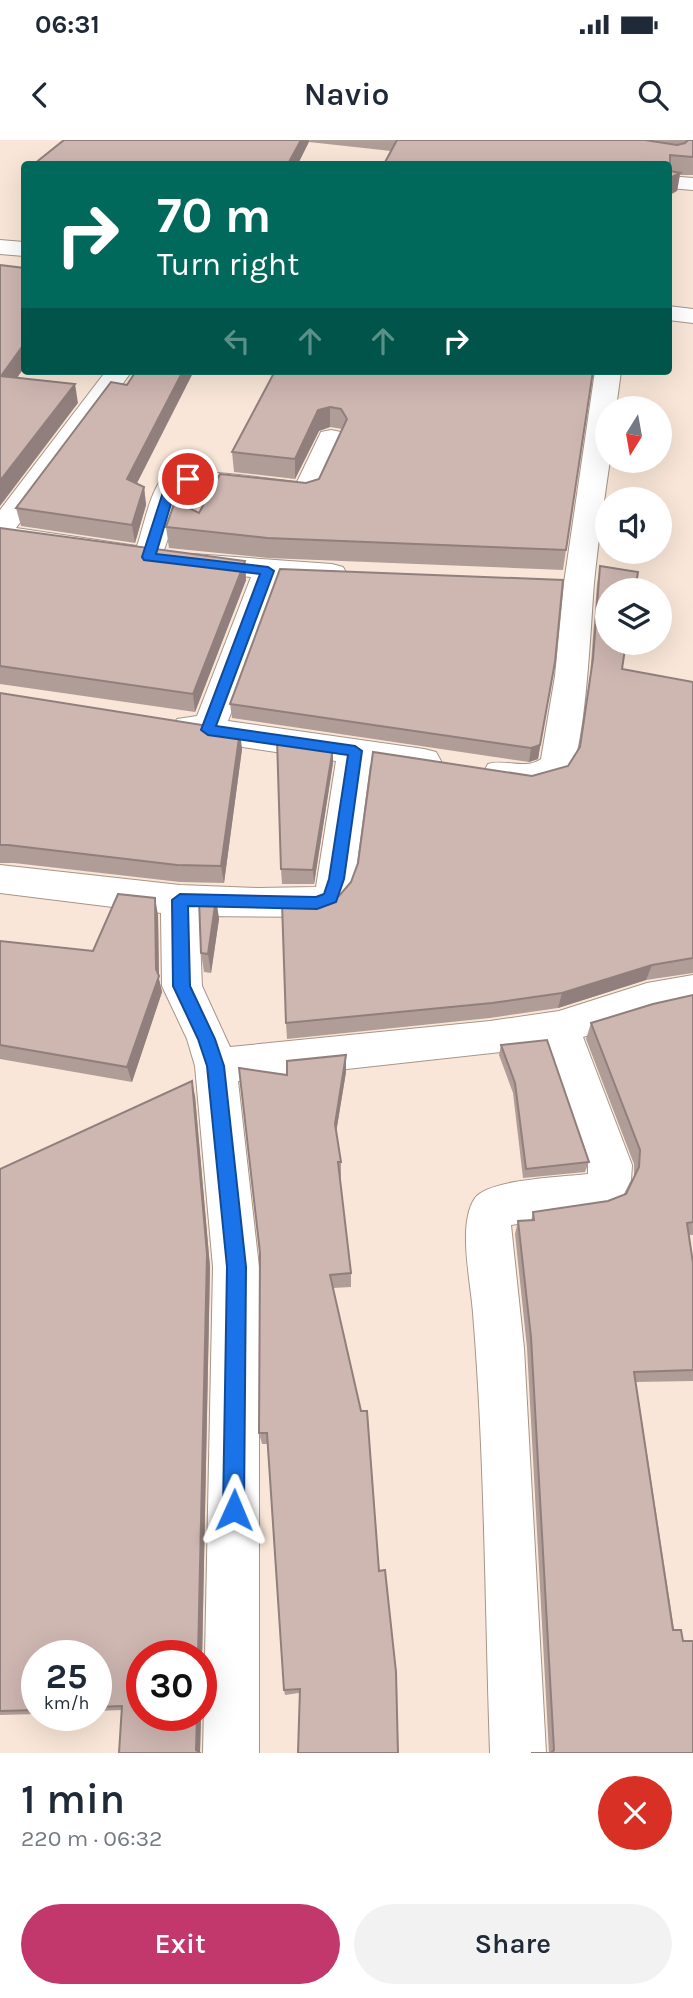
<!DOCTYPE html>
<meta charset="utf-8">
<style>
body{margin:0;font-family:Karla,sans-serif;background:#f2f2f3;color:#1f2937;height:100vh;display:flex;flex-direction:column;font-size:26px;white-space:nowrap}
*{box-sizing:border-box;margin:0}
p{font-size:23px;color:#747a83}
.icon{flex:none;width:38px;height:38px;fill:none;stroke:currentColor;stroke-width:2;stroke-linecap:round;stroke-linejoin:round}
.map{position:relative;height:1613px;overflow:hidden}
.details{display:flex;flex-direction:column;background:#fff;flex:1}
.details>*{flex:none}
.guide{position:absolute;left:21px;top:21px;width:651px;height:214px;border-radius:7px;box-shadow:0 7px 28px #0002;background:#00695c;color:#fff;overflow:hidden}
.needle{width:46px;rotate:191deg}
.tools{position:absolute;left:595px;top:256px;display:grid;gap:14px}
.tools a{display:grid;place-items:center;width:77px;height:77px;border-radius:50%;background:#fff;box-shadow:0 7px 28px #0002;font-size:35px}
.speed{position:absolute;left:21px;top:1500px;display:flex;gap:14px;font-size:35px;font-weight:700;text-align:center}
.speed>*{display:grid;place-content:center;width:91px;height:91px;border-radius:50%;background:#fff;box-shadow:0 7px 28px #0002;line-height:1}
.speed small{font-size:18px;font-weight:400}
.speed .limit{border:10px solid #d22;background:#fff;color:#111}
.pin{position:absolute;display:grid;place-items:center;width:60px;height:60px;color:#fff;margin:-30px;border:4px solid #fff;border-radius:50%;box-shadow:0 2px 7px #0007}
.me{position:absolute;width:77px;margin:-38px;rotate:1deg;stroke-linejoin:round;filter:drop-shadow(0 0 5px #0008)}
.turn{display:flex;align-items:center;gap:24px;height:147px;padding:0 21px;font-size:32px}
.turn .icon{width:91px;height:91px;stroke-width:2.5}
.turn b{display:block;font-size:49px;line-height:60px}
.lanes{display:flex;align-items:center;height:66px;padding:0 21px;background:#0003;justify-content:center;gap:35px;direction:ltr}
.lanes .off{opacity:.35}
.round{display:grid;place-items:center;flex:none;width:74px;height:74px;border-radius:37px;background:#f2f2f3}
.headline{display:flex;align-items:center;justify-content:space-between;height:119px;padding:0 21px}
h1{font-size:42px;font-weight:600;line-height:52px}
.action{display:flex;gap:14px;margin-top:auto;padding:14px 21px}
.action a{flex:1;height:80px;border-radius:42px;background:#c2376c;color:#fff;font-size:28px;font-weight:600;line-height:80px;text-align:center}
.action a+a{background:#f2f2f3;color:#1f2937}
.status{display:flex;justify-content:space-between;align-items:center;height:49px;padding:0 35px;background:#fff;direction:ltr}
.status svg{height:19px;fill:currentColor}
header{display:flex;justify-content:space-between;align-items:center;height:91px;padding:0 21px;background:#fff;font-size:32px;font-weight:600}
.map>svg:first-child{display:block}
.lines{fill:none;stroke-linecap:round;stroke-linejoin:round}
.minor-casing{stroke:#a69588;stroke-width:2}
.tertiary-casing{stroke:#a69588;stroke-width:2}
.minor{fill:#fff;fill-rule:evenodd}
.tertiary{fill:#fff;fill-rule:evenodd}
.wall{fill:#b19d98}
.shaded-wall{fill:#907f7c}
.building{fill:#ceb6b1;stroke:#907f7c;stroke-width:2}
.route{fill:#1a73e8;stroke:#114b97;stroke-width:2}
</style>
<div class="status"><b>06:31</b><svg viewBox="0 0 49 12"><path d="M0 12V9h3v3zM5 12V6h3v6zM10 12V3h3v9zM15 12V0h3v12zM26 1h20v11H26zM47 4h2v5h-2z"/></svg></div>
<header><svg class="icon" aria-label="back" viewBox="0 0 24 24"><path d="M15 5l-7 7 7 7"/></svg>Navio<svg class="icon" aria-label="search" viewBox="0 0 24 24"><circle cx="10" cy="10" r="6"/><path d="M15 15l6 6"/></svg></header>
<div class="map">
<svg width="693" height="1613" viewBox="0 0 693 1613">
<rect width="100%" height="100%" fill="#f9e6d8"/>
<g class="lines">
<g class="minor-casing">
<g id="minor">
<path d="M 668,36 L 693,38 L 693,50 L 668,48 Z"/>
<path d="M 106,231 L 132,231 L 16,388 L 137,406 C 143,389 150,352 162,339 C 178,323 272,340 297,342 L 321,292 L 331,290 L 341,292 L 345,298 L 317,358 L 307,361 L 186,348 L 159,424 L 148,426 L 0,404 L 0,370 Z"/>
<path d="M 595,231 L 621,231 L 616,268 L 607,268 L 607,320 L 610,320 C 604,361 598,402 594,443 C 591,477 586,612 569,633 C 550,657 512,649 488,642 L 483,633 L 488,624 C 505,619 526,630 541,619 L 555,536 L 564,443 Z"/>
<path d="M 193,414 L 332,424 L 343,427 L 347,434 L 343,441 L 332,444 L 280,439 L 228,581 L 424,609 L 436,612 L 441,621 L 436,630 L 424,633 L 370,625 L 355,739 C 350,758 345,770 325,777 L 199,776 L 202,846 L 230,907 L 490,881 L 559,871 L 647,843 L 693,835 L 693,867 L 647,877 L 583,897 L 632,1025 L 631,1040 L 618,1066 L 602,1072 L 511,1085 L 524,1208 L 546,1613 L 490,1613 C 485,1467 485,1319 473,1173 C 471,1142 457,1084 475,1058 C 489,1039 564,1037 588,1034 L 588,1025 L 546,907 L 238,941 L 259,1127 L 259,1613 L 203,1613 L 213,1127 L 195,926 L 187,899 L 162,846 L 161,773 L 0,753 L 0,725 L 180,745 L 258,748 L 316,747 L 336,621 L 189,599 L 177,595 L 172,587 L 177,579 L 197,576 L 251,437 L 182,430 L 178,423 L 182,416 Z"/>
</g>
</g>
<g class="tertiary-casing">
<g id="tertiary">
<path d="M 0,100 L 24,102 L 24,116 L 0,114 Z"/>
<path d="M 668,166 L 693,169 L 693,183 L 668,180 Z"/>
</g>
</g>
<use href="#minor" class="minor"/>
<use href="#tertiary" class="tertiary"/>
</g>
<g class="wall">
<path d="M 64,0 L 693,0 L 693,35 L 680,35 L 677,51 L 391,11 L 309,2 Z"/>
<path d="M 275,231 L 593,231 L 563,430 L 268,418 L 169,408 L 166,387 L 199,373 L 319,339 L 342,289 L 330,287 L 319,291 L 295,339 L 234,332 L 232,312 Z"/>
<path d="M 137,344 L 144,347 L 146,365 L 135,403 L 21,386 L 16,368 Z"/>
<path d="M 0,388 L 245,421 L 246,440 L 195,572 L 0,544 Z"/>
<path d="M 600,426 L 622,529 L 693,542 L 693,833 L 646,840 L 558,868 L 490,878 L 287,899 L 286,883 L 326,763 L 339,756 L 532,636 L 568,626 L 579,609 L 590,536 L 597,444 Z"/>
<path d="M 563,440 L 538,619 L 529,622 L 232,578 L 230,564 Z"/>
<path d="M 0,553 L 242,609 L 224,743 L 180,742 L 14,723 L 0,723 Z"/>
<path d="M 333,623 L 314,744 L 282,744 L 281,729 Z"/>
<path d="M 216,759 L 219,779 L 211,833 L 204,832 L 201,813 Z"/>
<path d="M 158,775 L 159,839 L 162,852 L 132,942 L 0,919 L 0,801 L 93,811 Z"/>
<path d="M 693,855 L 693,1095 L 689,1095 L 693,1123 L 693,1241 L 636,1242 L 693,1613 L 549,1613 L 527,1208 L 515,1094 L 518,1081 L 531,1081 L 533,1072 L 608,1061 L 626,1054 L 634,1039 L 634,1024 L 586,899 L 591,883 Z"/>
<path d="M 501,905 L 589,1022 L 585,1032 L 523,1038 L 513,953 L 499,915 Z"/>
<path d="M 346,932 L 336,992 L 341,1022 L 341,1037 L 340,1038 L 351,1133 L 351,1147 L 333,1148 L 379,1431 L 299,1553 L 285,1555 L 284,1550 L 268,1304 L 262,1304 L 259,1293 L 287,935 Z"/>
<path d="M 195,956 L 210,1127 L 201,1570 L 201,1516 L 142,1575 L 201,1575 L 200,1613 L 119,1613 L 122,1570 L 96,1571 L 96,1516 L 37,1516 L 37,1574 L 0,1575 L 0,1029 Z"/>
</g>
<g class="shaded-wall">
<path d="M 301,0 L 309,0 L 309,2 L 298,24 L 288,24 Z"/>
<path d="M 680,33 L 677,51 L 668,56 L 668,39 Z"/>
<path d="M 24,204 L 24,228 L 5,255 L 1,236 Z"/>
<path d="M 183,231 L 194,231 L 130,357 L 127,339 Z"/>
<path d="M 75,244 L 78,263 L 0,366 L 0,341 Z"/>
<path d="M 330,267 L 330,287 L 319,291 L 295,339 L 295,319 L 318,270 Z"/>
<path d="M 144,347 L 146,365 L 135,403 L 132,385 Z"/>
<path d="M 245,421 L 246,440 L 195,572 L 193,554 Z"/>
<path d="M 555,522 L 538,619 L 529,622 L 531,608 Z"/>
<path d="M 240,591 L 242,609 L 224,743 L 221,726 Z"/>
<path d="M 333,608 L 333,623 L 314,744 L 313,730 Z"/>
<path d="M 155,758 L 158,775 L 159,839 L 162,852 L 132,942 L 127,927 L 156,829 Z"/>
<path d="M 216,759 L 219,779 L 211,833 L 208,814 Z"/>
<path d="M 652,825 L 646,840 L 558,868 L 562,853 Z"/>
<path d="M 346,915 L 346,932 L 335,999 L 335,984 Z"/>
<path d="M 192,941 L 195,956 L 210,1127 L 201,1570 L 201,1516 L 198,1516 Z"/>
<path d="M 197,1575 L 201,1575 L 200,1613 L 196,1610 Z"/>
</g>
<g class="building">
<path d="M 64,0 L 301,0 L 288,24 L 34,24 Z"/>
<path d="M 397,0 L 645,0 L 677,5 L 685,3 L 688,0 L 693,0 L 693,17 L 670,15 L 670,31 L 680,33 L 668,39 L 668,24 L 384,24 Z"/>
<path d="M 0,125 L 24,128 L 24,204 L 1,236 L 75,244 L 0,341 Z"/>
<path d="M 136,231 L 183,231 L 127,339 L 144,347 L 132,385 L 16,368 L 111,242 L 127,245 Z"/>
<path d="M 275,231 L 593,231 L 566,410 L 267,398 L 166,387 L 175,361 L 199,373 L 220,334 L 306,343 L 319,339 L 347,279 L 341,269 L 330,267 L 318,270 L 295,319 L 232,312 Z"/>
<path d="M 0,388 L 245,421 L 193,554 L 0,526 Z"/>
<path d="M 600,426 L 638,432 L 635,450 L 607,450 L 607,502 L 626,502 L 622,529 L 693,542 L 693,818 L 652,825 L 562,853 L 492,863 L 286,883 L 282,763 L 326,763 L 339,756 L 351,742 L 358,723 L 373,612 L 532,636 L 568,626 L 580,607 L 593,519 Z"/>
<path d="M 280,429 L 563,440 L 555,522 L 540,605 L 531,608 L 230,564 Z"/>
<path d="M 0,553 L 240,591 L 221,726 L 177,725 L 8,705 L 0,705 Z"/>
<path d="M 277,599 L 333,608 L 313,730 L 281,729 Z"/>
<path d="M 118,754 L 155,758 L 156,829 L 159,836 L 127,927 L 0,905 L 0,801 L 93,811 Z"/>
<path d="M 199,759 L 216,759 L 208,814 L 201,813 Z"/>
<path d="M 693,855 L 693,1082 L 687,1083 L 693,1123 L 693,1230 L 634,1232 L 673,1490 L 681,1490 L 683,1501 L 693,1501 L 693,1613 L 531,1613 L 551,1613 L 554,1610 L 531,1197 L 518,1081 L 534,1080 L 533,1072 L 608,1061 L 626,1054 L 639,1027 L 640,1010 L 591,883 L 653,864 Z"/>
<path d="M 547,900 L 589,1022 L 526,1029 L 515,943 L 501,905 Z"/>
<path d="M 346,915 L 335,984 L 341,1022 L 338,1022 L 351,1133 L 330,1135 L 361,1271 L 367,1271 L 379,1431 L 385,1430 L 396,1532 L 398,1613 L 298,1613 L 300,1549 L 284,1550 L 267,1293 L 259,1293 L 260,1113 L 239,928 L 287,935 L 287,921 Z"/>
<path d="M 192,941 L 207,1114 L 198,1516 L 142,1516 L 142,1575 L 197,1575 L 196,1610 L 200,1613 L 119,1613 L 122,1566 L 96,1567 L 96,1516 L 37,1516 L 37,1570 L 0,1571 L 0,1029 Z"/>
</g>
<path class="route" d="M 188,336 L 194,339 L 176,347 L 156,414 L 268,427 L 274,431 L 216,586 L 355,606 L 362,611 L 344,739 L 336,762 L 317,769 L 188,766 L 190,846 L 215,899 L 224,926 L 246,1127 L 244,1370 L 241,1378 L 234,1381 L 226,1378 L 223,1370 L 227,1127 L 207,926 L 198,899 L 173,846 L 172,760 L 180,754 L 316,757 L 324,754 L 329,739 L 348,615 L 208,595 L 201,590 L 260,434 L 144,420 L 142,417 L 165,346 L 172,338 Z"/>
</svg>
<div class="tools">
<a><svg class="needle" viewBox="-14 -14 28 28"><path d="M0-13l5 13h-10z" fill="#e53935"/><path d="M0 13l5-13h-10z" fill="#747a83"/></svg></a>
<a><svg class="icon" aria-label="sound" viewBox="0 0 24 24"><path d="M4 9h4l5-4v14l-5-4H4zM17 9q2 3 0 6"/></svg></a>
<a><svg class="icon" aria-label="layers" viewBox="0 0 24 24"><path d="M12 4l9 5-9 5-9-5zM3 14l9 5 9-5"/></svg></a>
</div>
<div class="speed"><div>25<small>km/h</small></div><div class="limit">30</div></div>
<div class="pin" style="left:188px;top:339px;background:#d93025"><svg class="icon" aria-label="arrive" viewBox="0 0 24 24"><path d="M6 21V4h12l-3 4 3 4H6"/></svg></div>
<svg class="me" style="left:234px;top:1370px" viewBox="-20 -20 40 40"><path d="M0-17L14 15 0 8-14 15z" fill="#1a73e8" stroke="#fff" stroke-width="4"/></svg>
<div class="guide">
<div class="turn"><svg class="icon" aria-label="right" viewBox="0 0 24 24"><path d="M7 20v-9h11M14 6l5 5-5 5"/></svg><div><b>70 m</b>Turn right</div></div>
<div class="lanes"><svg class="icon off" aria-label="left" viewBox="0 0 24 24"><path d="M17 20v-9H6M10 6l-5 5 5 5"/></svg><svg class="icon off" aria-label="ahead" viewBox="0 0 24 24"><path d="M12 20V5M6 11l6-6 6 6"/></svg><svg class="icon off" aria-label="ahead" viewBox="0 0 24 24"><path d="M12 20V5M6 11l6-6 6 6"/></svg><svg class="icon" aria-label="right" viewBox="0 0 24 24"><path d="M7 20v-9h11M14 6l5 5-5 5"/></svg></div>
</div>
</div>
<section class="details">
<div class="headline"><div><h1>1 min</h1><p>220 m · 06:32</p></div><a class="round" style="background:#d93025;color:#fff"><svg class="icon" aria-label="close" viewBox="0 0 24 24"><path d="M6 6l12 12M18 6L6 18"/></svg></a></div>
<div class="action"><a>Exit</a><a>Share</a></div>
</section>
